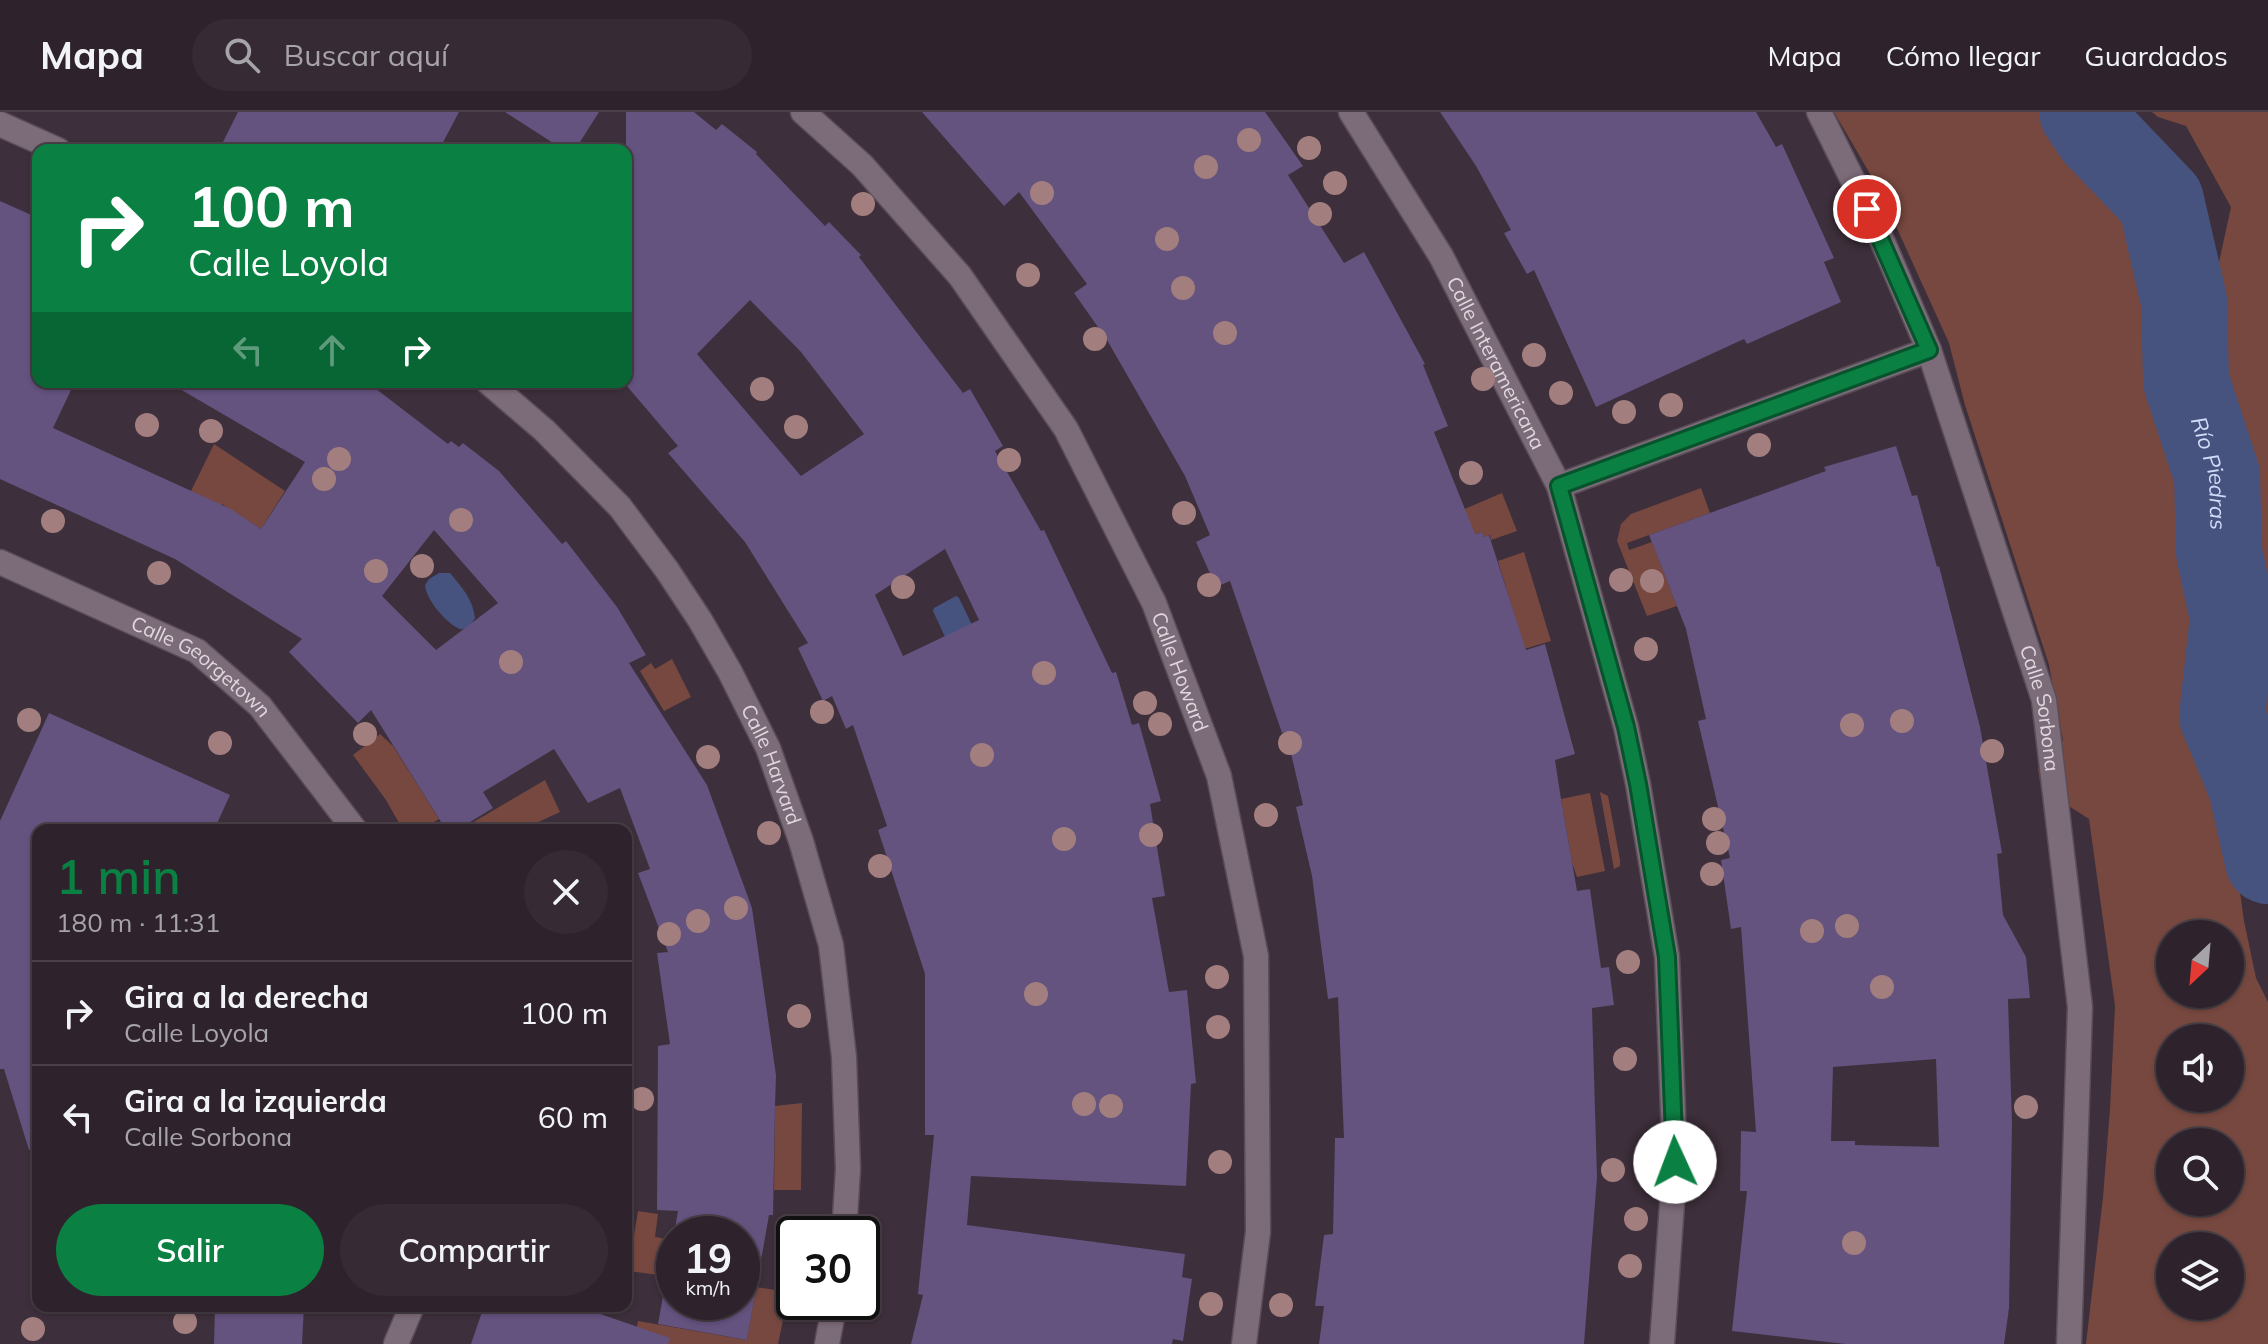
<!DOCTYPE html>
<html lang="es">
<meta charset="utf-8">
<style>
body{margin:0;font-family:Mulish,sans-serif;background:#362b34;color:#f1f3f6;height:100vh;display:flex;flex-direction:column;font-size:30px;white-space:nowrap}
*{box-sizing:border-box;margin:0}
p{font-size:26px;color:#a7a4a9}
.icon{flex:none;width:44px;height:44px;fill:none;stroke:currentColor;stroke-width:2;stroke-linecap:round;stroke-linejoin:round}
.map{position:relative;flex:1;overflow:hidden}
.details{position:absolute;left:32px;top:712px;width:600px;height:488px;display:flex;flex-direction:column;background:#2e232c;border-radius:16px;box-shadow:0 2px 6px #0004,0 0 0 2px #494048}
.details>*{flex:none}
.guide{position:absolute;left:32px;top:32px;width:600px;height:244px;border-radius:16px;box-shadow:0 2px 6px #0004,0 0 0 2px #494048;background:#0b8043;color:#fff;overflow:hidden}
.needle{width:52px;rotate:206deg}
.fabs{position:absolute;left:2156px;top:808px;display:grid;gap:16px}
.fabs a{display:grid;place-items:center;width:88px;height:88px;border-radius:50%;background:#2e232c;box-shadow:0 2px 6px #0004,0 0 0 2px #494048;font-size:40px}
.speed{position:absolute;left:656px;top:1104px;display:flex;gap:16px;font-size:40px;font-weight:700;text-align:center}
.speed>*{display:grid;place-content:center;width:104px;height:104px;border-radius:50%;background:#2e232c;box-shadow:0 2px 6px #0004,0 0 0 2px #494048;line-height:1}
.speed small{font-size:20px;font-weight:400}
.speed .limit{border:4px solid #111;border-radius:12px;background:#fff;color:#111}
.pin{position:absolute;display:grid;place-items:center;width:68px;height:68px;color:#fff;margin:-34px;border:4px solid #fff;border-radius:50%;box-shadow:0 2px 8px #0007}
.me{position:absolute;width:88px;margin:-44px;rotate:358deg;stroke-linejoin:round;filter:drop-shadow(0 0 6px #0008)}
.turn{display:flex;align-items:center;gap:28px;height:168px;padding:0 24px;font-size:36px}
.turn .icon{width:104px;height:104px;stroke-width:2.5}
.turn b{display:block;font-size:56px;line-height:68px}
.lanes{display:flex;align-items:center;height:76px;padding:0 24px;background:#0003;justify-content:center;gap:40px;direction:ltr}
.lanes .off{opacity:.35}
.round{display:grid;place-items:center;flex:none;width:84px;height:84px;border-radius:42px;background:#362b34}
.head{display:flex;align-items:center;justify-content:space-between;height:136px;padding:0 24px}
h1{font-size:48px;font-weight:600;line-height:60px;color:#0b8043}
.action{display:flex;gap:16px;margin-top:auto;padding:16px 24px}
.action a{flex:1;height:92px;border-radius:48px;background:#0b8043;color:#fff;font-size:32px;font-weight:600;line-height:92px;text-align:center}
.action a+a{background:#362b34;color:#f1f3f6}
ul{padding:0;list-style:none}
li{display:flex;align-items:center;gap:24px;height:104px;padding:0 24px;border-top:2px solid #494048}
li div{flex:1}
li b{display:block;font-size:30px}
li em{font-style:normal}
header{display:flex;align-items:center;gap:48px;box-sizing:border-box;height:112px;padding:0 40px;background:#2e232c;border-bottom:2px solid #494048}
header strong{font-size:38px}
nav{display:flex;gap:44px;margin-inline-start:auto;font-size:28px}
.search{width:560px;height:72px;background:#362b34;display:flex;align-items:center;gap:20px;box-sizing:border-box;padding:0 28px;border-radius:44px;color:#a7a4a9;font-size:30px}
.map>svg:first-child{display:block}
.green{fill:#77483f;fill-rule:evenodd}
.water{fill:#47537f}
.lines{fill:none;stroke-linecap:round;stroke-linejoin:round}
.river{stroke:#47537f;stroke-width:86}
.building{fill:#64527f;fill-rule:evenodd}
.minor-casing{stroke:#594d57;stroke-width:27}
.minor{stroke:#7c6b79;stroke-width:24}
.tree{fill:#a27f7e}
.route-casing{stroke:#07532c;stroke-width:20}
.route{stroke:#0b8043;stroke-width:14}
.labels{text-anchor:middle;stroke-width:8;stroke-linejoin:round;paint-order:stroke}
.street-label{font-size:20px;fill:#e0d7de;stroke:#332531}
.water-label{font-size:22px;font-style:italic;fill:#d2dbf9;stroke:#332531}
</style>
<header>
<strong>Mapa</strong>
<div class="search"><svg class="icon" aria-label="search" viewBox="0 0 24 24"><circle cx="10" cy="10" r="6"/><path d="M15 15l6 6"/></svg>Buscar aquí</div>
<nav><a>Mapa</a><a>Cómo llegar</a><a>Guardados</a></nav>
</header>
<div class="map">
<svg width="2268" height="1232" viewBox="0 0 2268 1232">
<rect width="100%" height="100%" fill="#3d2f3b"/>
<g class="green">
<path d="M 1834,0 L 2043,0 L 2061,35 L 2118,99 L 2167,186 L 2168,200 L 2164,228 L 2169,261 L 2178,284 L 2185,310 L 2191,347 L 2205,364 L 2193,392 L 2187,441 L 2205,514 L 2206,607 L 2234,613 L 2249,655 L 2230,690 L 2233,728 L 2244,809 L 2256,866 L 2268,890 L 2268,1232 L 2086,1232 L 2103,1085 L 2110,997 L 2115,894 L 2089,707 L 2041,676 L 2038,656 L 2063,628 L 2049,553 L 1965,293 L 1949,231 L 1880,79 ZM 2170,822 L 2230,822 L 2230,882 L 2170,882 ZM 2170,926 L 2230,926 L 2230,986 L 2170,986 ZM 2170,1030 L 2230,1030 L 2230,1090 L 2170,1090 ZM 2170,1134 L 2230,1134 L 2230,1194 L 2170,1194 Z"/>
<path d="M 2152,0 L 2268,0 L 2268,499 L 2248,372 L 2233,300 L 2211,224 L 2218,155 L 2231,95 L 2186,14 L 2158,5 Z"/>
<path d="M 214,332 L 285,379 L 261,417 L 222,392 L 195,430 L 191,379 Z"/>
<path d="M 1701,376 L 1710,401 L 1627,431 L 1629,438 L 1652,430 L 1677,494 L 1647,504 L 1617,429 L 1621,412 L 1631,402 Z"/>
<path d="M 1502,381 L 1517,419 L 1491,428 L 1490,423 L 1484,425 L 1481,420 L 1440,434 L 1521,525 L 1498,449 L 1524,440 L 1551,529 L 1407,572 L 1441,407 Z"/>
<path d="M 2268,521 L 2268,652 L 2262,651 L 2247,620 L 2245,583 Z"/>
<path d="M 672,547 L 691,585 L 664,599 L 640,559 L 651,551 L 655,557 Z"/>
<path d="M 380,622 L 393,634 L 439,707 L 420,718 L 403,718 L 386,688 L 353,643 Z"/>
<path d="M 545,668 L 560,700 L 521,718 L 460,718 Z"/>
<path d="M 1600,680 L 1608,684 L 1620,748 L 1620,754 L 1614,757 Z"/>
<path d="M 1590,681 L 1605,759 L 1577,765 L 1572,751 L 1561,687 Z"/>
<path d="M 802,991 L 801,1078 L 774,1078 L 775,994 Z"/>
<path d="M 638,1099 L 658,1102 L 655,1125 L 673,1128 L 667,1164 L 628,1159 Z"/>
<path d="M 756,1175 L 789,1180 L 778,1232 L 633,1232 L 638,1209 L 747,1228 Z"/>
</g>
<g class="water">
<path d="M 439,461 L 450,461 C 462,475 473,488 475,506 L 469,515 C 463,517 462,519 456,515 C 444,508 426,487 425,473 L 429,467 Z"/>
<path d="M 956,484 L 959,486 L 985,540 L 958,553 L 933,499 L 934,496 Z"/>
</g>
<g class="lines">
<path class="river" id="s1" d="M 2082,0 L 2097,22 L 2161,89 L 2184,189 L 2186,269 L 2217,363 L 2219,440 L 2233,506 L 2222,604 L 2251,674 L 2268,749"/>
</g>
<g class="building">
<path d="M 238,0 L 459,0 L 439,38 L 219,38 Z"/>
<path d="M 505,0 L 599,0 L 575,38 L 564,38 Z"/>
<path d="M 626,0 L 694,0 L 716,18 L 722,12 L 757,40 L 756,42 L 825,114 L 829,110 L 861,143 L 859,145 L 963,281 L 970,277 L 1003,334 L 995,339 L 1041,419 L 1044,418 L 1112,561 L 1116,560 L 1132,613 L 1139,611 L 1161,689 L 1150,692 L 1165,784 L 1152,786 L 1169,880 L 1187,878 L 1196,971 L 1191,972 L 1186,1074 L 971,1064 L 967,1113 L 1185,1142 L 1182,1165 L 1192,1167 L 1183,1229 L 1173,1227 L 1172,1232 L 911,1232 L 923,1183 L 918,1182 L 934,1023 L 925,1023 L 925,862 L 878,718 L 887,714 L 853,613 L 846,617 L 832,584 L 823,589 L 798,536 L 808,531 L 745,430 L 668,341 L 678,334 L 626,273 ZM 750,188 L 801,240 L 864,322 L 801,364 L 697,242 ZM 945,437 L 979,508 L 903,544 L 875,483 Z"/>
<path d="M 922,0 L 1265,0 L 1303,54 L 1288,63 L 1344,151 L 1364,140 L 1425,252 L 1423,253 L 1448,314 L 1434,320 L 1475,422 L 1482,420 L 1484,425 L 1489,423 L 1526,538 L 1545,532 L 1575,642 L 1555,648 L 1561,687 L 1577,779 L 1590,777 L 1601,856 L 1609,855 L 1614,893 L 1592,896 L 1597,1065 L 1584,1232 L 1319,1232 L 1324,1194 L 1315,1194 L 1324,1123 L 1333,1122 L 1335,1026 L 1344,1026 L 1338,885 L 1328,887 L 1312,764 L 1296,695 L 1303,693 L 1286,620 L 1282,621 L 1230,469 L 1216,475 L 1196,430 L 1210,423 L 1185,364 L 1107,228 L 1074,181 L 1087,172 L 1019,80 L 1004,94 Z"/>
<path d="M 1440,0 L 1756,0 L 1776,35 L 1782,32 L 1834,146 L 1824,150 L 1841,190 L 1747,232 L 1744,227 L 1596,295 L 1534,158 L 1527,162 L 1504,121 L 1511,118 L 1476,54 Z"/>
<path d="M 0,89 L 38,106 L 38,270 L 54,270 L 71,278 L 53,316 L 231,397 L 261,417 L 305,350 L 168,270 L 367,270 L 448,332 L 451,329 L 459,335 L 463,331 L 499,359 L 562,432 L 566,429 L 617,495 L 646,543 L 629,551 L 707,673 L 752,796 L 776,963 L 775,994 L 773,1103 L 769,1103 L 747,1228 L 658,1212 L 674,1124 L 674,1190 L 742,1190 L 742,1122 L 674,1122 L 678,1099 L 657,1098 L 658,934 L 670,932 L 657,841 L 668,840 L 638,761 L 650,757 L 620,676 L 588,691 L 554,637 L 483,680 L 493,696 L 457,718 L 446,718 L 371,598 L 358,611 L 289,540 L 302,527 L 175,447 L 0,367 ZM 434,418 L 498,491 L 436,538 L 382,484 Z"/>
<path d="M 1896,334 L 1912,384 L 1917,383 L 1937,455 L 1939,454 L 1980,615 L 2002,741 L 1997,742 L 2003,803 L 2026,845 L 2030,886 L 2008,887 L 2012,1012 L 2009,1196 L 2004,1232 L 1845,1232 L 1732,1219 L 1747,1079 L 1740,1079 L 1741,1019 L 1756,1020 L 1741,815 L 1731,817 L 1721,748 L 1730,746 L 1698,609 L 1706,607 L 1686,517 L 1649,423 L 1826,359 L 1824,355 ZM 1936,947 L 1939,1035 L 1855,1033 L 1855,1029 L 1831,1029 L 1833,955 Z"/>
<path d="M 49,601 L 230,683 L 214,718 L 38,718 L 38,1036 L 29,1038 L 4,957 L 0,957 L 0,709 Z"/>
<path d="M 215,1194 L 304,1194 L 302,1232 L 214,1232 Z"/>
<path d="M 484,1194 L 577,1194 L 670,1226 L 668,1232 L 471,1232 Z"/>
</g>
<g class="lines">
<g class="minor-casing">
<g id="minor">
<path id="s2" d="M 803,0 L 862,53 L 960,164 L 1066,317 L 1154,491 L 1219,664 L 1256,844 L 1258,1120 L 1244,1232"/>
<path id="s3" d="M 1351,0 L 1441,144 L 1559,374 L 1626,615 L 1638,672 L 1667,845 L 1675,1050 L 1662,1232"/>
<path id="s4" d="M 1819,0 L 1879,121 L 1929,238 L 2044,588 L 2080,895 L 2069,1232"/>
<path d="M 0,12 L 58,38"/>
<path id="s5" d="M 488,270 L 544,318 L 620,395 L 667,458 L 700,508 L 730,560 L 768,636 L 801,729 L 831,833 L 844,945 L 848,1057 L 844,1122"/>
<path d="M 1559,374 L 1929,238"/>
<path id="s6" d="M 0,450 L 197,539 L 260,594 L 355,718"/>
<path d="M 396,1232 L 412,1194"/>
<path d="M 827,1232 L 835,1190"/>
</g>
</g>
<use href="#minor" class="minor"/>
</g>
<g class="tree">
<circle cx="1249" cy="28" r="12"/>
<circle cx="1309" cy="36" r="12"/>
<circle cx="1206" cy="55" r="12"/>
<circle cx="1335" cy="71" r="12"/>
<circle cx="1042" cy="81" r="12"/>
<circle cx="863" cy="92" r="12"/>
<circle cx="1320" cy="102" r="12"/>
<circle cx="1167" cy="127" r="12"/>
<circle cx="1028" cy="163" r="12"/>
<circle cx="1183" cy="176" r="12"/>
<circle cx="1225" cy="221" r="12"/>
<circle cx="1095" cy="227" r="12"/>
<circle cx="1534" cy="243" r="12"/>
<circle cx="1483" cy="267" r="12"/>
<circle cx="762" cy="277" r="12"/>
<circle cx="1561" cy="281" r="12"/>
<circle cx="1671" cy="293" r="12"/>
<circle cx="1624" cy="300" r="12"/>
<circle cx="147" cy="313" r="12"/>
<circle cx="796" cy="315" r="12"/>
<circle cx="211" cy="319" r="12"/>
<circle cx="1759" cy="333" r="12"/>
<circle cx="339" cy="347" r="12"/>
<circle cx="1009" cy="348" r="12"/>
<circle cx="1471" cy="361" r="12"/>
<circle cx="324" cy="367" r="12"/>
<circle cx="1184" cy="401" r="12"/>
<circle cx="461" cy="408" r="12"/>
<circle cx="53" cy="409" r="12"/>
<circle cx="422" cy="454" r="12"/>
<circle cx="376" cy="459" r="12"/>
<circle cx="159" cy="461" r="12"/>
<circle cx="1621" cy="468" r="12"/>
<circle cx="1652" cy="469" r="12"/>
<circle cx="1209" cy="473" r="12"/>
<circle cx="903" cy="475" r="12"/>
<circle cx="1646" cy="537" r="12"/>
<circle cx="511" cy="550" r="12"/>
<circle cx="1044" cy="561" r="12"/>
<circle cx="1145" cy="591" r="12"/>
<circle cx="822" cy="600" r="12"/>
<circle cx="29" cy="608" r="12"/>
<circle cx="1902" cy="609" r="12"/>
<circle cx="1160" cy="612" r="12"/>
<circle cx="1852" cy="613" r="12"/>
<circle cx="365" cy="622" r="12"/>
<circle cx="220" cy="631" r="12"/>
<circle cx="1290" cy="631" r="12"/>
<circle cx="1992" cy="639" r="12"/>
<circle cx="982" cy="643" r="12"/>
<circle cx="708" cy="645" r="12"/>
<circle cx="1266" cy="703" r="12"/>
<circle cx="1714" cy="707" r="12"/>
<circle cx="769" cy="721" r="12"/>
<circle cx="1151" cy="723" r="12"/>
<circle cx="1064" cy="727" r="12"/>
<circle cx="1718" cy="731" r="12"/>
<circle cx="880" cy="754" r="12"/>
<circle cx="1712" cy="762" r="12"/>
<circle cx="736" cy="796" r="12"/>
<circle cx="698" cy="809" r="12"/>
<circle cx="1847" cy="814" r="12"/>
<circle cx="1812" cy="819" r="12"/>
<circle cx="669" cy="822" r="12"/>
<circle cx="1628" cy="850" r="12"/>
<circle cx="1217" cy="865" r="12"/>
<circle cx="1882" cy="875" r="12"/>
<circle cx="1036" cy="882" r="12"/>
<circle cx="799" cy="904" r="12"/>
<circle cx="1218" cy="915" r="12"/>
<circle cx="1625" cy="947" r="12"/>
<circle cx="642" cy="987" r="12"/>
<circle cx="1084" cy="992" r="12"/>
<circle cx="1111" cy="994" r="12"/>
<circle cx="2026" cy="995" r="12"/>
<circle cx="1220" cy="1050" r="12"/>
<circle cx="1613" cy="1058" r="12"/>
<circle cx="1636" cy="1107" r="12"/>
<circle cx="1854" cy="1131" r="12"/>
<circle cx="1630" cy="1154" r="12"/>
<circle cx="1211" cy="1192" r="12"/>
<circle cx="1281" cy="1193" r="12"/>
<circle cx="185" cy="1210" r="12"/>
<circle cx="33" cy="1217" r="12"/>
</g>
<g class="lines">
<g class="route-casing">
<path id="route" d="M 1675,1050 L 1667,845 L 1638,672 L 1626,615 L 1559,374 L 1929,238 L 1867,97"/>
</g>
<use href="#route" class="route"/>
</g>
<g class="labels">
<g class="street-label">
<text dy="7" stroke="none"><textPath href="#s3" startOffset="290">Calle Interamericana</textPath></text>
<text dy="7" stroke="none"><textPath href="#s6" startOffset="228">Calle Georgetown</textPath></text>
<text dy="7" stroke="none"><textPath href="#s2" startOffset="682">Calle Howard</textPath></text>
<text dy="7" stroke="none"><textPath href="#s4" startOffset="638">Calle Sorbona</textPath></text>
<text dy="7" stroke="none"><textPath href="#s5" startOffset="482">Calle Harvard</textPath></text>
</g>
<g class="water-label">
<text dy="8" stroke="none"><textPath href="#s1" startOffset="398">Río Piedras</textPath></text>
</g>
</g>
</svg>
<div class="fabs">
<a><svg class="needle" viewBox="-14 -14 28 28"><path d="M0-13l5 13h-10z" fill="#e53935"/><path d="M0 13l5-13h-10z" fill="#a7a4a9"/></svg></a>
<a><svg class="icon" aria-label="sound" viewBox="0 0 24 24"><path d="M4 9h4l5-4v14l-5-4H4zM17 9q2 3 0 6"/></svg></a>
<a><svg class="icon" aria-label="search" viewBox="0 0 24 24"><circle cx="10" cy="10" r="6"/><path d="M15 15l6 6"/></svg></a>
<a><svg class="icon" aria-label="layers" viewBox="0 0 24 24"><path d="M12 4l9 5-9 5-9-5zM3 14l9 5 9-5"/></svg></a>
</div>
<div class="speed"><div>19<small>km/h</small></div><div class="limit">30</div></div>
<div class="pin" style="left:1867px;top:97px;background:#d93025"><svg class="icon" aria-label="arrive" viewBox="0 0 24 24"><path d="M6 21V4h12l-3 4 3 4H6"/></svg></div>
<svg class="me" style="left:1675px;top:1050px" viewBox="-20 -20 40 40"><circle r="19" fill="#fff"/><path d="M0-13L10 11 0 6-10 11z" fill="#0b8043"/></svg>
<div class="guide">
<div class="turn"><svg class="icon" aria-label="right" viewBox="0 0 24 24"><path d="M7 20v-9h11M14 6l5 5-5 5"/></svg><div><b>100 m</b>Calle Loyola</div></div>
<div class="lanes"><svg class="icon off" aria-label="left" viewBox="0 0 24 24"><path d="M17 20v-9H6M10 6l-5 5 5 5"/></svg><svg class="icon off" aria-label="ahead" viewBox="0 0 24 24"><path d="M12 20V5M6 11l6-6 6 6"/></svg><svg class="icon" aria-label="right" viewBox="0 0 24 24"><path d="M7 20v-9h11M14 6l5 5-5 5"/></svg></div>
</div>
<section class="details">
<div class="head"><div><h1>1 min</h1><p>180 m · 11:31</p></div><a class="round"><svg class="icon" aria-label="close" viewBox="0 0 24 24"><path d="M6 6l12 12M18 6L6 18"/></svg></a></div>
<ul>
<li><svg class="icon" aria-label="right" viewBox="0 0 24 24"><path d="M7 20v-9h11M14 6l5 5-5 5"/></svg><div><b>Gira a la derecha</b><p>Calle Loyola</p></div><em>100 m</em></li>
<li><svg class="icon" aria-label="left" viewBox="0 0 24 24"><path d="M17 20v-9H6M10 6l-5 5 5 5"/></svg><div><b>Gira a la izquierda</b><p>Calle Sorbona</p></div><em>60 m</em></li>
</ul>
<div class="action"><a>Salir</a><a>Compartir</a></div>
</section>
</div>
